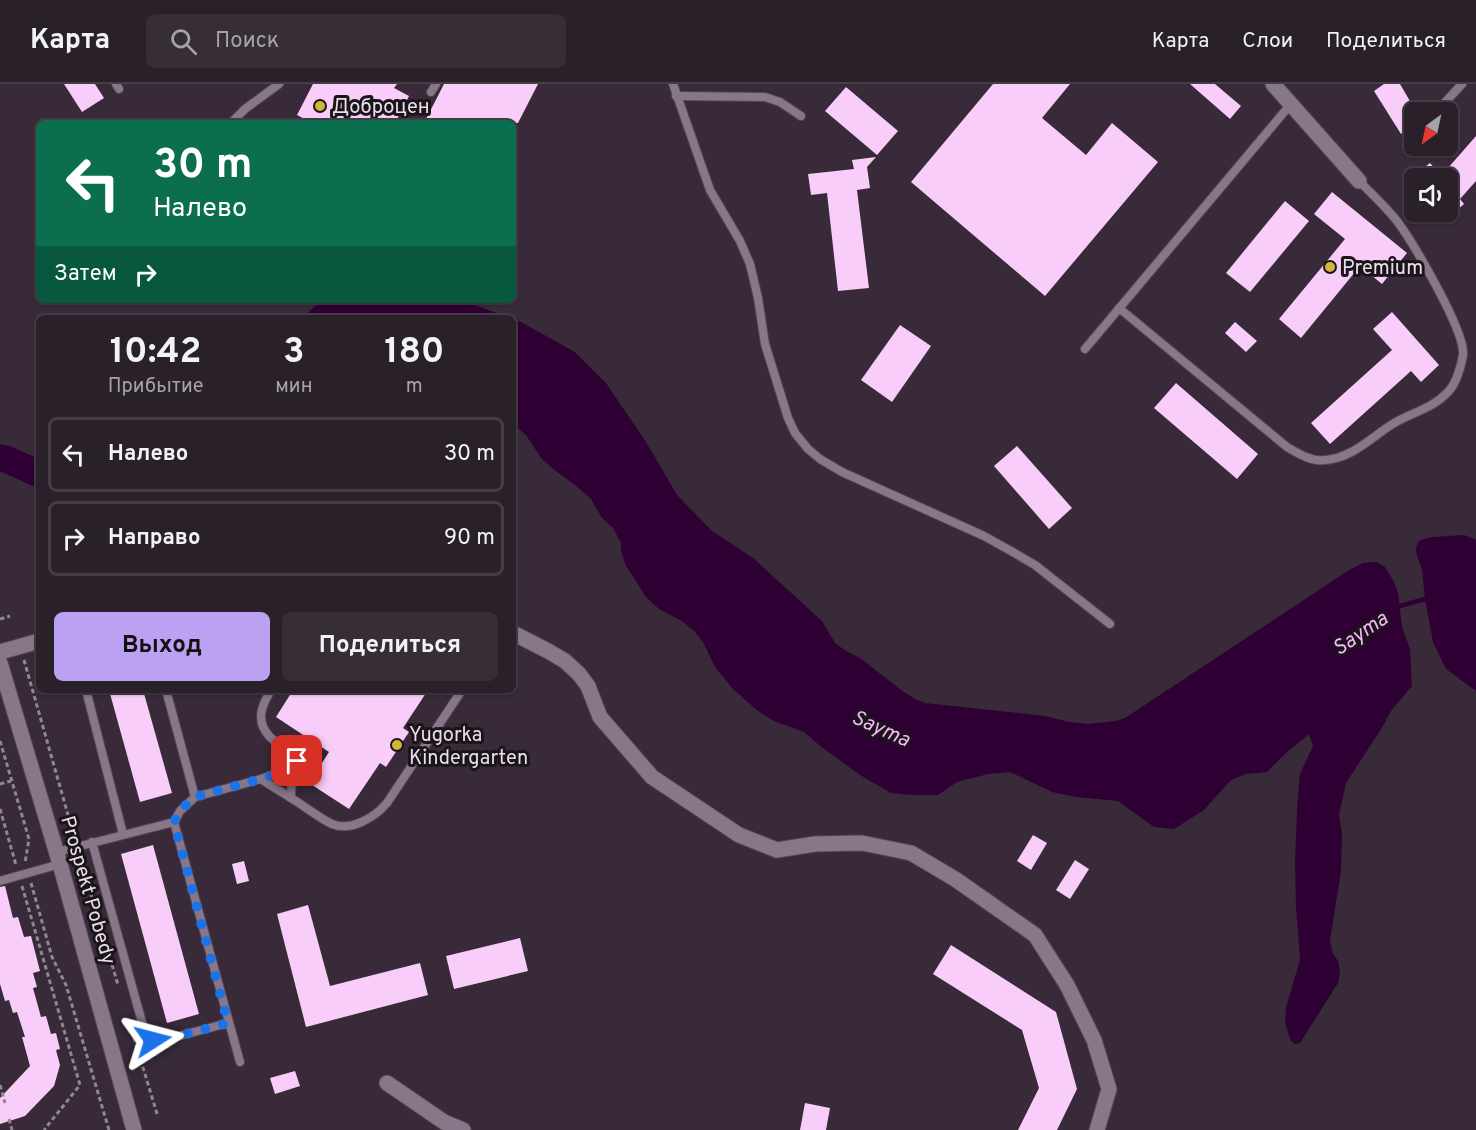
<!DOCTYPE html>
<html lang="ru">
<meta charset="utf-8">
<style>
body{margin:0;font-family:Overpass,sans-serif;background:#362d36;color:#f1f3f6;height:100vh;display:flex;flex-direction:column;font-size:22px;white-space:nowrap}
*{box-sizing:border-box;margin:0}
p{font-size:20px;color:#a5a3a8}
.icon{flex:none;width:33px;height:33px;fill:none;stroke:currentColor;stroke-width:2;stroke-linecap:round;stroke-linejoin:round}
.map{position:relative;flex:1;overflow:hidden}
.sheet{position:absolute;left:36px;top:231px;width:480px;height:378px;display:flex;flex-direction:column;background:#2a202a;border-radius:9px;box-shadow:0 2px 4px #0004,0 0 0 2px #463e47}
.sheet>*{flex:none}
.top-card{position:absolute;left:36px;top:36px;width:480px;height:183px;border-radius:9px;box-shadow:0 2px 4px #0004,0 0 0 2px #463e47;background:#0b6e4f;color:#fff;overflow:hidden}
.needle{width:39px;rotate:213deg}
.fabs{position:absolute;left:1404px;top:18px;display:grid;gap:12px}
.fabs a{display:grid;place-items:center;width:54px;height:54px;border-radius:9px;background:#2a202a;box-shadow:0 2px 4px #0004,0 0 0 2px #463e47;font-size:30px}
.pin{position:absolute;display:grid;place-items:center;width:51px;height:51px;color:#fff;margin:-26px;border-radius:12px;box-shadow:0 3px 9px #0006}
.me{position:absolute;width:66px;margin:-33px;rotate:81deg;stroke-linejoin:round;filter:drop-shadow(0 0 4px #0008)}
.turn{display:flex;align-items:center;gap:21px;height:126px;padding:0 18px;font-size:27px}
.turn .icon{width:78px;height:78px;stroke-width:2.5}
.turn b{display:block;font-size:42px;line-height:51px}
.then{display:flex;align-items:center;height:57px;padding:0 18px;background:#0003;gap:12px;font-size:22px}
.eta{display:flex;justify-content:space-evenly;align-items:center;height:102px;text-align:center}
.eta b{font-size:36px;font-weight:700;line-height:42px}
.button{display:flex;gap:12px;margin-top:auto;padding:12px 18px}
.button a{flex:1;height:69px;border-radius:9px;background:#bca0f2;color:#111;font-size:24px;font-weight:700;line-height:69px;text-align:center}
.button a+a{background:#362d36;color:#f1f3f6}
ul{padding:0;list-style:none}
li{display:flex;align-items:center;gap:18px;height:75px;margin:0 12px 9px;padding:0 6px;border:3px solid #463e47;border-radius:9px}
li div{flex:1}
li b{display:block;font-size:22px}
li em{font-style:normal}
header{display:flex;align-items:center;gap:36px;box-sizing:border-box;height:84px;padding:0 30px;background:#2a202a;border-bottom:2px solid #463e47}
header strong{font-size:28px}
nav{display:flex;gap:33px;margin-inline-start:auto;font-size:21px}
.search{width:420px;height:54px;background:#362d36;display:flex;align-items:center;gap:15px;box-sizing:border-box;padding:0 21px;border-radius:9px;color:#a5a3a8;font-size:22px}
.map>svg:first-child{display:block}
.water{fill:#2f0033}
.lines{fill:none;stroke-linecap:round;stroke-linejoin:round}
.stream{stroke:#2f0033;stroke-width:4.5}
.river{stroke:#2f0033;stroke-width:27}
.building{fill:#f8cdfa}
.lane-casing{stroke:#544754;stroke-width:10}
.street-casing{stroke:#544754;stroke-width:17}
.secondary-casing{stroke:#544754;stroke-width:17}
.path{stroke:#918691;stroke-width:3;stroke-dasharray:4.5 3;stroke-linecap:butt}
.lane{stroke:#878;stroke-width:8}
.street{stroke:#878;stroke-width:15}
.secondary{stroke:#878;stroke-width:15}
.route{stroke:#1a73e8;stroke-width:10;stroke-dasharray:0 18}
.poi-dot{fill:#cfb837;stroke:#1b151b;stroke-width:2}
.labels{text-anchor:middle;stroke-width:6;stroke-linejoin:round;paint-order:stroke}
.poi-label{font-size:20px;fill:#e9dfe9;stroke:#1b151b;text-anchor:start}
.street-label{font-size:20px;fill:#e9dfe9;stroke:#1b151b}
.water-label{font-size:21px;font-style:italic;fill:#fab3fd;stroke:#1b151b}
</style>
<header>
<strong>Карта</strong>
<div class="search"><svg class="icon" aria-label="search" viewBox="0 0 24 24"><circle cx="10" cy="10" r="6"/><path d="M15 15l6 6"/></svg>Поиск</div>
<nav><a>Карта</a><a>Слои</a><a>Поделиться</a></nav>
</header>
<div class="map">
<svg width="1476" height="1046" viewBox="0 0 1476 1046">
<rect width="100%" height="100%" fill="#382a38"/>
<g class="water">
<path d="M 321,216 L 461,216 L 510,234 L 303,234 Z"/>
<path d="M 513,235 L 521,238 L 575,268 L 606,299 L 646,358 L 677,411 L 712,447 L 753,474 L 822,537 L 835,559 L 846,567 L 860,574 L 901,606 L 915,615 L 925,619 L 1046,632 L 1069,638 L 1088,640 L 1116,637 L 1125,634 L 1349,486 L 1363,479 L 1376,478 L 1385,483 L 1394,498 L 1398,509 L 1402,543 L 1410,565 L 1412,602 L 1391,627 L 1383,642 L 1346,699 L 1339,731 L 1342,750 L 1341,787 L 1330,856 L 1333,870 L 1338,877 L 1340,888 L 1338,899 L 1300,959 L 1295,960 L 1291,957 L 1288,949 L 1285,937 L 1286,923 L 1300,876 L 1296,823 L 1295,780 L 1297,725 L 1300,690 L 1313,662 L 1309,650 L 1285,670 L 1267,688 L 1246,690 L 1231,696 L 1204,726 L 1174,745 L 1154,743 L 1118,717 L 1076,713 L 1052,708 L 1010,688 L 988,690 L 957,698 L 938,711 L 913,711 L 891,709 L 860,691 L 819,661 L 804,648 L 774,637 L 758,627 L 733,605 L 715,583 L 703,558 L 694,547 L 682,537 L 659,525 L 646,513 L 625,480 L 621,466 L 621,459 L 613,444 L 602,434 L 591,415 L 575,401 L 553,385 L 541,374 L 526,351 L 513,340 Z"/>
<path d="M 1464,451 L 1476,456 L 1476,607 L 1446,585 L 1433,558 L 1425,515 L 1422,485 L 1417,472 L 1416,464 L 1418,458 L 1423,455 L 1433,453 Z"/>
</g>
<g class="lines">
<path class="stream" d="M 1400,522 L 1425,515"/>
<path class="river" d="M 0,374 L 6,375 L 39,390"/>
</g>
<g class="building">
<path d="M 64,0 L 95,0 L 104,14 L 82,28 Z"/>
<path d="M 313,0 L 397,0 L 394,4 L 409,12 L 395,39 L 312,39 L 297,31 Z"/>
<path d="M 444,0 L 538,0 L 518,39 L 424,39 Z"/>
<path d="M 993,0 L 1070,0 L 1042,34 L 1086,71 L 1112,39 L 1158,78 L 1045,212 L 911,98 Z"/>
<path d="M 1190,0 L 1215,0 L 1241,22 L 1230,35 Z"/>
<path d="M 1384,0 L 1400,0 L 1414,24 L 1414,42 L 1401,50 L 1374,7 Z"/>
<path d="M 846,3 L 898,47 L 877,71 L 825,27 Z"/>
<path d="M 1476,52 L 1476,97 L 1460,115 L 1464,120 L 1448,134 L 1448,84 Z"/>
<path d="M 876,73 L 867,83 L 870,104 L 857,106 L 869,204 L 838,207 L 827,109 L 811,111 L 808,90 L 854,85 L 852,76 Z"/>
<path d="M 1430,79 L 1443,94 L 1411,94 Z"/>
<path d="M 1332,108 L 1407,169 L 1382,200 L 1360,182 L 1301,254 L 1279,235 L 1345,155 L 1314,130 Z"/>
<path d="M 1285,117 L 1309,137 L 1250,208 L 1226,189 Z"/>
<path d="M 1392,228 L 1439,281 L 1421,298 L 1411,287 L 1330,360 L 1311,339 L 1392,266 L 1373,245 Z"/>
<path d="M 1235,238 L 1257,257 L 1246,268 L 1225,249 Z"/>
<path d="M 900,241 L 931,262 L 892,318 L 861,296 Z"/>
<path d="M 1176,299 L 1258,370 L 1237,395 L 1154,324 Z"/>
<path d="M 1017,362 L 1072,424 L 1049,445 L 994,382 Z"/>
<path d="M 109,606 L 143,606 L 172,709 L 140,718 Z"/>
<path d="M 293,606 L 428,606 L 403,644 L 409,648 L 386,683 L 380,679 L 349,725 L 309,699 L 329,668 L 276,633 Z"/>
<path d="M 1033,751 L 1047,759 L 1031,786 L 1017,777 Z"/>
<path d="M 153,761 L 199,930 L 167,939 L 121,770 Z"/>
<path d="M 1075,776 L 1089,785 L 1070,815 L 1056,806 Z"/>
<path d="M 244,777 L 249,797 L 237,800 L 232,780 Z"/>
<path d="M 5,802 L 13,834 L 18,833 L 24,853 L 31,852 L 40,887 L 33,889 L 37,903 L 33,904 L 41,933 L 46,932 L 51,950 L 56,949 L 60,965 L 56,966 L 60,981 L 54,1002 L 25,1032 L 0,1040 L 0,1014 L 30,982 L 22,953 L 25,953 L 17,928 L 13,929 L 9,916 L 5,917 L 0,900 L 0,803 Z"/>
<path d="M 308,821 L 330,902 L 420,879 L 428,911 L 306,943 L 277,830 Z"/>
<path d="M 520,854 L 528,887 L 454,905 L 446,872 Z"/>
<path d="M 951,861 L 1056,928 L 1077,1005 L 1057,1046 L 1018,1046 L 1039,1004 L 1022,946 L 933,890 Z"/>
<path d="M 295,987 L 300,1002 L 275,1010 L 270,994 Z"/>
<path d="M 805,1019 L 830,1024 L 826,1046 L 800,1046 Z"/>
</g>
<g class="lines">
<g class="lane-casing">
<g id="lane">
<path d="M 116,0 L 119,5"/>
<path d="M 673,0 L 710,106 L 740,157 L 750,180 L 758,214 L 765,260 L 788,334 L 795,349 L 808,365 L 820,375 L 842,388 L 984,452 L 1011,467 L 1035,481 L 1110,540"/>
<path d="M 431,8 L 436,0"/>
<path d="M 676,12 L 765,13 L 780,18 L 801,32"/>
<path d="M 1437,27 L 1462,0"/>
<path d="M 231,39 L 245,25 L 279,0"/>
<path d="M 1119,224 L 1287,363 C 1299,370 1312,378 1325,376 C 1354,374 1373,351 1396,338 C 1414,328 1433,324 1448,308 C 1456,300 1461,283 1463,271 C 1466,248 1412,157 1397,137 C 1386,123 1372,110 1359,97"/>
<path d="M 1085,265 L 1290,21"/>
<path d="M 86,606 L 123,750"/>
<path d="M 292,684 L 291,714 C 303,721 319,734 332,740 C 351,748 375,733 387,719 L 462,606"/>
<path d="M 261,695 L 291,714"/>
<path d="M 195,713 L 261,695 L 292,684 L 297,677 L 297,672 C 289,664 276,660 269,652 C 255,636 262,621 271,606"/>
<path d="M 174,738 L 240,978"/>
<path d="M 92,758 L 145,949 L 149,954 L 160,957 L 228,939"/>
<path d="M 57,768 L 174,738 L 180,727 L 195,713 L 166,606"/>
<path d="M 0,797 L 60,780"/>
</g>
</g>
<g class="street-casing">
<g id="street">
<path d="M 1273,0 L 1359,97"/>
<path d="M 513,549 L 548,567 L 565,577 L 579,590 L 588,602 L 600,633 L 652,693 L 739,751 L 777,766 L 815,760 L 862,759 L 911,769 L 955,795 L 1035,851 L 1067,901 L 1094,956 L 1109,1005 L 1097,1046"/>
<path d="M 0,568 L 39,557"/>
<path d="M 387,999 L 444,1038 L 463,1046"/>
</g>
</g>
<g class="secondary-casing">
<path id="secondary" d="M 0,579 L 60,780 L 134,1046"/>
</g>
<g class="path">
<path d="M 0,535 L 10,532"/>
<path d="M 24,576 L 74,752"/>
<path d="M 0,657 L 29,755 L 25,779"/>
<path d="M 0,700 L 11,697"/>
<path d="M 0,725 L 16,781"/>
<path d="M 80,773 L 118,901"/>
<path d="M 31,799 L 52,873 L 66,901 L 109,1046"/>
<path d="M 22,802 L 80,1001 L 44,1046"/>
<path d="M 134,954 L 158,1033"/>
<path d="M 0,1001 L 5,1019"/>
<path d="M 9,1035 L 12,1046"/>
</g>
<use href="#lane" class="lane"/>
<use href="#street" class="street"/>
<use href="#secondary" class="secondary"/>
</g>
<g class="lines">
<path class="route" d="M 153,956 L 160,957 L 228,939 L 174,738 C 180,727 186,720 195,713 L 261,695 L 292,684 L 297,677"/>
</g>
<g class="poi-dot">
<circle cx="320" cy="22" r="6"/>
<circle cx="1330" cy="183" r="6"/>
<circle cx="397" cy="661" r="6"/>
</g>
<g class="labels">
<g class="poi-label">
<text x="332" y="29">Доброцен</text>
<text x="1342" y="190">Premium</text>
<text x="409" y="657">Yugorka<tspan x="409" dy="23">Kindergarten</tspan></text>
</g>
<g class="street-label">
<text transform="translate(89 806) rotate(74)" y="7">Prospekt Pobedy</text>
</g>
<g class="water-label">
<text transform="translate(1360 549) rotate(-34)" y="7">Sayma</text>
<text transform="translate(881 644) rotate(24)" y="7">Sayma</text>
</g>
</g>
</svg>
<div class="fabs">
<a><svg class="needle" viewBox="-14 -14 28 28"><path d="M0-13l5 13h-10z" fill="#e53935"/><path d="M0 13l5-13h-10z" fill="#a5a3a8"/></svg></a>
<a><svg class="icon" aria-label="sound" viewBox="0 0 24 24"><path d="M4 9h4l5-4v14l-5-4H4zM17 9q2 3 0 6"/></svg></a>
</div>
<div class="pin" style="left:297px;top:677px;background:#d93025"><svg class="icon" aria-label="arrive" viewBox="0 0 24 24"><path d="M6 21V4h12l-3 4 3 4H6"/></svg></div>
<svg class="me" style="left:153px;top:956px" viewBox="-20 -20 40 40"><path d="M0-17L14 15 0 8-14 15z" fill="#1a73e8" stroke="#fff" stroke-width="4"/></svg>
<div class="top-card">
<div class="turn"><svg class="icon" aria-label="left" viewBox="0 0 24 24"><path d="M17 20v-9H6M10 6l-5 5 5 5"/></svg><div><b>30 m</b>Налево</div></div>
<div class="then">Затем<svg class="icon" aria-label="right" viewBox="0 0 24 24"><path d="M7 20v-9h11M14 6l5 5-5 5"/></svg></div>
</div>
<section class="sheet">
<div class="eta">
<div><b>10:42</b><p>Прибытие</p></div>
<div><b>3</b><p>мин</p></div>
<div><b>180</b><p>m</p></div>
</div>
<ul>
<li><svg class="icon" aria-label="left" viewBox="0 0 24 24"><path d="M17 20v-9H6M10 6l-5 5 5 5"/></svg><div><b>Налево</b></div><em>30 m</em></li>
<li><svg class="icon" aria-label="right" viewBox="0 0 24 24"><path d="M7 20v-9h11M14 6l5 5-5 5"/></svg><div><b>Направо</b></div><em>90 m</em></li>
</ul>
<div class="button"><a>Выход</a><a>Поделиться</a></div>
</section>
</div>
